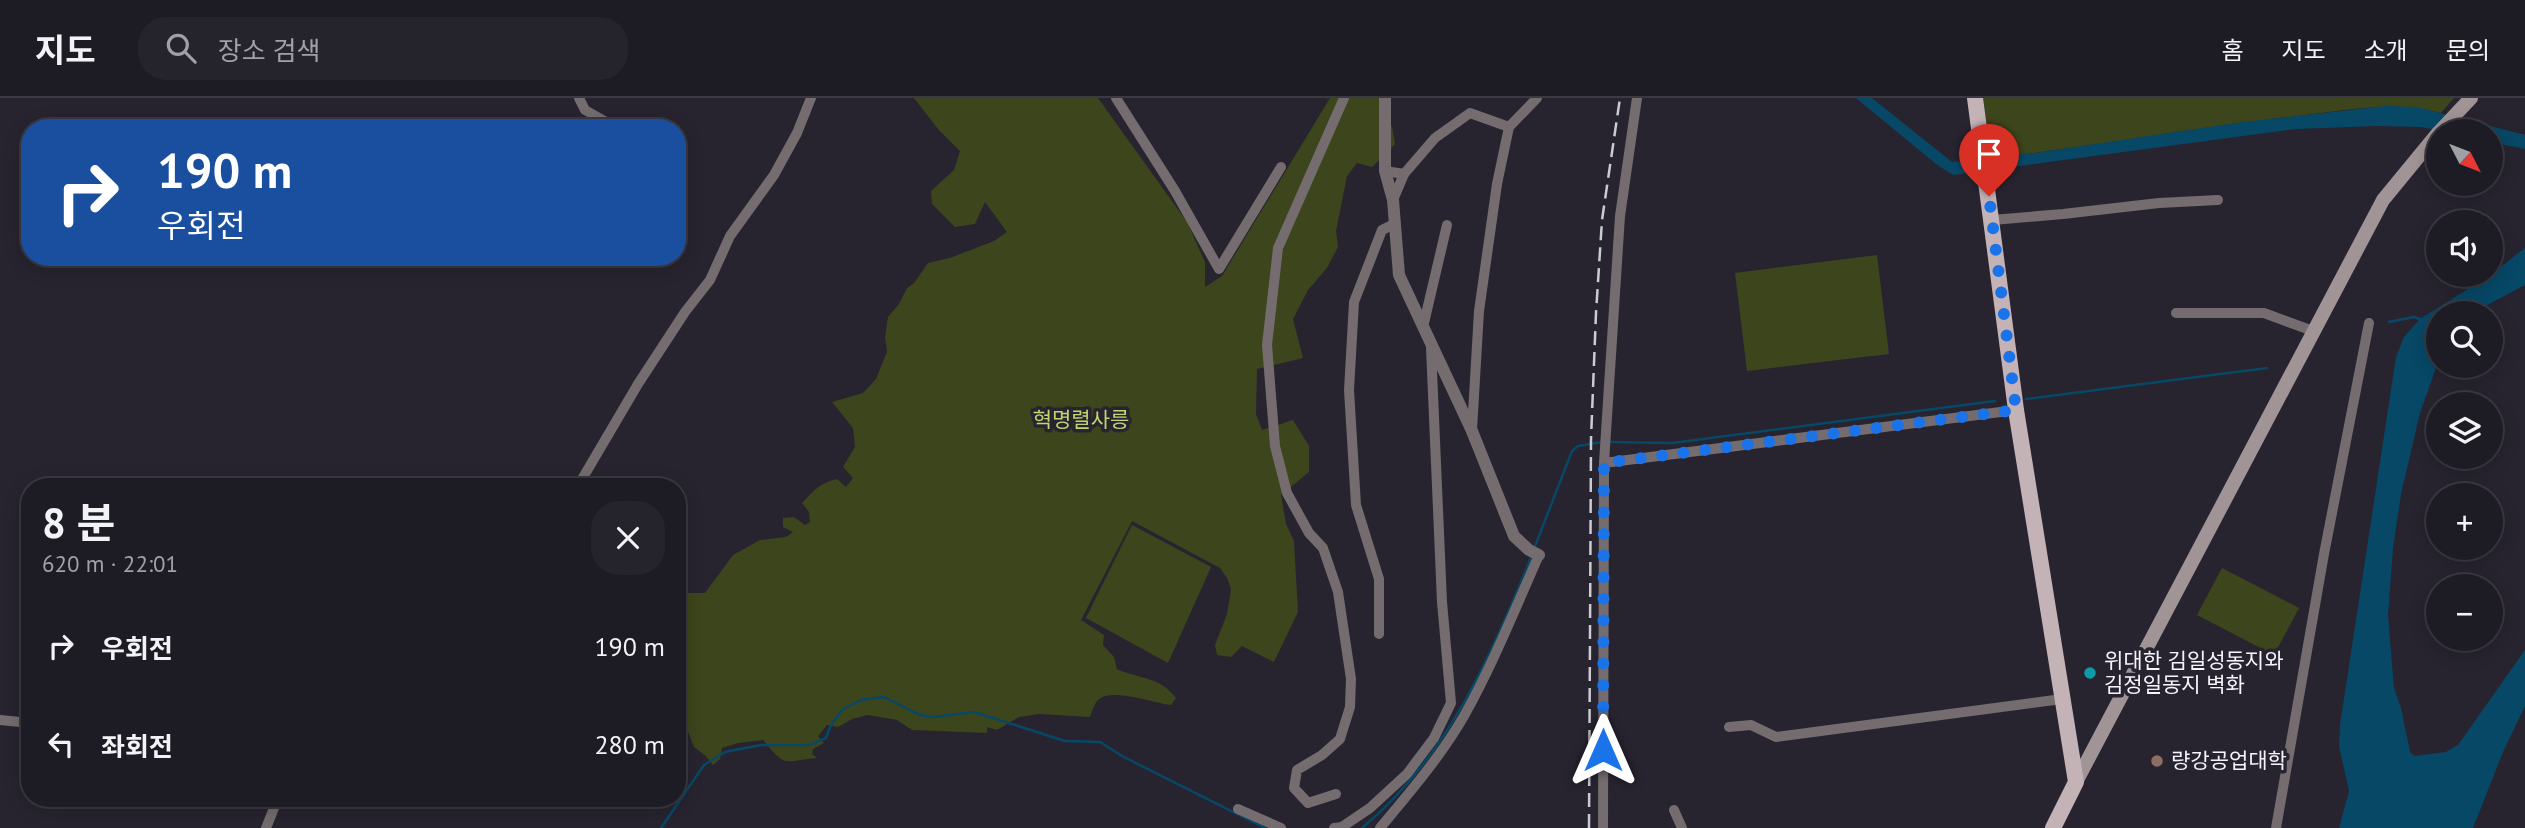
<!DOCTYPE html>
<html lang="ko">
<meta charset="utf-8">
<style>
body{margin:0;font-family:"PT Sans","Noto Sans KR",sans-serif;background:#25242c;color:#f1f3f6;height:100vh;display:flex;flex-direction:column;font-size:26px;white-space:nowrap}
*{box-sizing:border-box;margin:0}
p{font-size:23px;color:#a0a1a6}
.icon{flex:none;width:38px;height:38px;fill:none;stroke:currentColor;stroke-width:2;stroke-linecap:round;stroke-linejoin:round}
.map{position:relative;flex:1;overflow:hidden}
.sheet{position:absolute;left:21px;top:380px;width:665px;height:329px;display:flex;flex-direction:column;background:#1d1b24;border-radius:28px;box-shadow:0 4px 18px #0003,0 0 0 2px #3b3941}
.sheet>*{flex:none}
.guide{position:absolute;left:21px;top:21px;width:665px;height:147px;border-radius:28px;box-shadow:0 4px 18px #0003,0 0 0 2px #3b3941;background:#1a4fa0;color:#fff;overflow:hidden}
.needle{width:46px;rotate:132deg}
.controls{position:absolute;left:2426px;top:21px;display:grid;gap:14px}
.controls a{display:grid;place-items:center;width:77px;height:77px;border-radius:50%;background:#1d1b24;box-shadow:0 4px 18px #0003,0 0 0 2px #3b3941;font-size:35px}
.pin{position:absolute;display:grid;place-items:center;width:60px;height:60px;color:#fff;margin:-72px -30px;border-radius:50% 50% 50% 0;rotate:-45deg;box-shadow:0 0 7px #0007}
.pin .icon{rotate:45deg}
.me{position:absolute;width:77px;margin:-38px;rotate:0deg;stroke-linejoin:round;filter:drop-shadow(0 0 5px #0008)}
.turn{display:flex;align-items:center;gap:24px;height:147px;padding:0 21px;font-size:32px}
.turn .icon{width:91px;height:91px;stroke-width:2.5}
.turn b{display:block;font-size:49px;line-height:60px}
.round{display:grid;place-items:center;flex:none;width:74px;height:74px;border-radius:28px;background:#25242c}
.headline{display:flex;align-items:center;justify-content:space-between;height:119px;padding:0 21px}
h1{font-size:42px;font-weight:700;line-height:52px}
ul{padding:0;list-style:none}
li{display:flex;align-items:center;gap:21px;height:98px;padding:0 21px}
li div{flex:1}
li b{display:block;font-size:26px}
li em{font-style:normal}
header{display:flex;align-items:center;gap:42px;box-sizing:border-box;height:98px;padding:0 35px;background:#1d1b24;border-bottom:2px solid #3b3941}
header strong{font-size:33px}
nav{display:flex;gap:38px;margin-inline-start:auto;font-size:24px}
.search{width:490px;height:63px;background:#25242c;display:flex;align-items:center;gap:18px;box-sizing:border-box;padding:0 24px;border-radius:28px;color:#a0a1a6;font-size:26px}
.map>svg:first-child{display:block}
.green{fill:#3d451c}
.water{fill:#074867}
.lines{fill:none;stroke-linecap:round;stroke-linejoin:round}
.stream{stroke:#074867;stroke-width:2.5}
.minor{stroke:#746c6e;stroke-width:10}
.tertiary{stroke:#746c6e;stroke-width:12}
.secondary{stroke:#a19497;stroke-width:14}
.primary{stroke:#c3b3b6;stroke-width:16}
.rail{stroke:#cccad3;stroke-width:2.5;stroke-dasharray:14 7;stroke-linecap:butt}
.route{stroke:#1a73e8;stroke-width:12;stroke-dasharray:0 21.6}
.culture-dot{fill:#0f9aa8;stroke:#272430;stroke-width:2.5}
.education-dot{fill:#8d6e63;stroke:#272430;stroke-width:2.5}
.labels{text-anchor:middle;stroke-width:7;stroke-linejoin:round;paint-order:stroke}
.park-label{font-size:21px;fill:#c0d46f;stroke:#272430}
.poi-label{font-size:21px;fill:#f5f3fb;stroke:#272430;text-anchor:start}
</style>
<header>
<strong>지도</strong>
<div class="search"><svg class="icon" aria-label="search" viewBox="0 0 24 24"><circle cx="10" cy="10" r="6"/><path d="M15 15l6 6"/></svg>장소 검색</div>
<nav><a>홈</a><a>지도</a><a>소개</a><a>문의</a></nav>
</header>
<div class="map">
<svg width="2525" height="730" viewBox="0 0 2525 730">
<rect width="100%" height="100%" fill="#272430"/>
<g class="green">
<path d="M 914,0 L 1098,0 L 1187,124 L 1205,164 L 1205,189 L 1222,178 L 1330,0 L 1379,0 L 1392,29 L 1395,46 L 1372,69 L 1357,65 L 1347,78 L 1336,133 L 1338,149 L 1327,170 L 1308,192 L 1293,221 L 1303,260 L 1257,271 L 1256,316 L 1262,332 L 1293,322 L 1309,348 L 1309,374 L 1281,397 L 1286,426 L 1294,443 L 1298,514 L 1274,564 L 1242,548 L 1231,559 L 1217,557 L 1215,547 L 1227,516 L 1231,491 L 1227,480 L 1220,470 L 1205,462 L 1132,423 L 1081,522 L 1104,537 L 1103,547 L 1114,559 L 1117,571 C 1142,582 1159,578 1176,600 L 1171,607 C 1155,606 1110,588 1097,603 C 1094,607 1092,614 1090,619 L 1039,616 L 1019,619 L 997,632 L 987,629 L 987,635 L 912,632 L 897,622 L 868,617 L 852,621 L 838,629 L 827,627 L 818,638 L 824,645 L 813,651 L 812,656 L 817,660 C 783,663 787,671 763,642 L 738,645 L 722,650 L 720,661 L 713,667 L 706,658 L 694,649 L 683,621 L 677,621 L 677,495 L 705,495 L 733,457 L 760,442 L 786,439 L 793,434 L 783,429 L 783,420 L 794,419 L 805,427 L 810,424 L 809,414 L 802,405 C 812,394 821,384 837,381 L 846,389 L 853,380 L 843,369 L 855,349 L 853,330 L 832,304 L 863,295 L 876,281 L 887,254 L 885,239 L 888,219 L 899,206 L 907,190 L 914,185 L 928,165 L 950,160 L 994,143 L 1007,134 L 985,104 L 975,126 L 955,129 L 932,106 L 931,93 L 954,72 L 960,53 L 938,31 Z"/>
<path d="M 1983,0 L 2454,0 L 2441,15 C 2394,2 2346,12 2298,18 C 2195,29 2093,49 1991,60 Z"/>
<path d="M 1877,157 L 1889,256 L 1747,273 L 1735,175 Z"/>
<path d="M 1132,427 L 1211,469 L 1168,565 L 1086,520 Z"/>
<path d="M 2222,470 L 2299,510 L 2274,557 L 2197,517 Z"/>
</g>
<g class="water">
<path d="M 1856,0 L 1872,0 L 1952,64 L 2035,55 L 2243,24 L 2385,8 L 2417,9 L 2525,37 L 2525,51 L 2490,44 L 2490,33 L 2441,33 L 2421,29 L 2377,28 L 2295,31 L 1953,77 L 1936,66 Z"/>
<path d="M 2525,150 L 2525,187 L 2472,215 L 2438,215 L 2438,264 L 2420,315 L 2401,396 L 2393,450 L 2388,517 L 2394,590 L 2401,610 L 2410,654 L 2414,658 L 2446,654 L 2458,647 L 2525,552 L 2525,608 L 2503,654 L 2473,730 L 2339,730 L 2349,693 L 2339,648 L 2340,627 L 2396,259 L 2404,239 L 2420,221 L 2490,177 Z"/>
</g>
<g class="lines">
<g class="stream">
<path d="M 2389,224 L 2414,219 L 2420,221"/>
<path d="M 2026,301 L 2267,270"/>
<path d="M 1609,344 L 1672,345 L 1995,303"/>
<path d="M 1534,451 L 1572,353 L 1578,348 L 1602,344"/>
<path d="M 661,730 L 704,667 L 725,654 L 761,647 L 809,647 L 826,640 L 831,627 L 842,612 L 861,602 L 884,599 L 920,617 L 934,619 L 974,614 L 1065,643 L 1100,644 L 1122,658 L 1265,730"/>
<path d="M 1362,730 C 1447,660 1492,557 1532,457"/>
</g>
<g class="minor">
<path d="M 579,0 L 585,12 L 615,29"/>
<path d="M 1116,0 L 1175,93 L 1219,171 L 1281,69"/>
<path d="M 1385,73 L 1404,76 L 1393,102"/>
<path d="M 1404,76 L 1435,40 L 1470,15 L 1509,29"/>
<path d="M 1992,122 L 2063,116 L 2159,105 L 2218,102"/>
<path d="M 2176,215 L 2264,215 L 2313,233"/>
<path d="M 1423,229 L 1447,127"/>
<path d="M 1472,332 L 1479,213 L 1497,86 L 1509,29 L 1537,0"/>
<path d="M 1604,365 L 1620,118 L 1637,0"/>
<path d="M 578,388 L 638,286 L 685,214 L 710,182 L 730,138 L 774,77 L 797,35 L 811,0"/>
<path d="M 1379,536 L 1379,481 L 1356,407 L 1349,292 L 1354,204 L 1382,132 L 1394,126"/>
<path d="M 0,622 L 30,625"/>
<path d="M 1729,629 L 1751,627 L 1776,639 L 2062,601"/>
<path d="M 1336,696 L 1308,705 L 1294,690 L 1297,672 L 1322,657 L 1340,641 L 1350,609 L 1351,581 L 1338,494 L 1323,450 L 1309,435 L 1287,395 L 1275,348 L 1267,247 L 1278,150 L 1344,0"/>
<path d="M 1238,711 L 1281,730"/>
<path d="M 1674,712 L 1682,730"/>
<path d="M 266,730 L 278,700"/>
<path d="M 1334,730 L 1342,729 L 1370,710 L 1407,676 L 1434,640 L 1451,605 L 1442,504 L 1431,250"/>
<path d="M 1380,730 C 1410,694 1441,658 1464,618 C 1493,566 1515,511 1539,457"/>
<path d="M 1603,730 L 1604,365 L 2016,312"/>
<path d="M 2276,730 L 2324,456 L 2369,225"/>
</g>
<path class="tertiary" d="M 1385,0 L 1385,73 L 1393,102 L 1399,177 L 1472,333 L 1514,438 L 1529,452 L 1539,457"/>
<g class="secondary">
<path d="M 2440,33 L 2471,0"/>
<path d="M 2076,684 L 2383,102 L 2438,35"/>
</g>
<path class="primary" d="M 1975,0 L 2016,312 L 2076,684 L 2053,730"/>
<path class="rail" d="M 1589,730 L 1591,341 L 1596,215 L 1602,122 L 1620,0"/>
</g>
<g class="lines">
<path class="route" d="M 1603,652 L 1604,365 L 2016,312 L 1989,98"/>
</g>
<circle class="culture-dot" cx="2090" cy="575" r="7"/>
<circle class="education-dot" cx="2157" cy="663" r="7"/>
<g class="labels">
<g class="park-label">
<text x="1081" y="329">혁명렬사릉</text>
</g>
<g class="poi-label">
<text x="2104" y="570">위대한 김일성동지와<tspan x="2104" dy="24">김정일동지 벽화</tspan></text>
<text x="2171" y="670">량강공업대학</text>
</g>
</g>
</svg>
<div class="controls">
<a><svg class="needle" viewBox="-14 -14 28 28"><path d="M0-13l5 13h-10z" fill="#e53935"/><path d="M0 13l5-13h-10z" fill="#a0a1a6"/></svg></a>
<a><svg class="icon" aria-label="sound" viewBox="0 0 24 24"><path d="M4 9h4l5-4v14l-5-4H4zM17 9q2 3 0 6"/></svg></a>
<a><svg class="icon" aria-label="search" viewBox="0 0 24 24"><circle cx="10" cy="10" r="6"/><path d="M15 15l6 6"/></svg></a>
<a><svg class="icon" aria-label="layers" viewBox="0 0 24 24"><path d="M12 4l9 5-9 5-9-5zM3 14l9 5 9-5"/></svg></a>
<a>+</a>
<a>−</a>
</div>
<div class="pin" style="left:1989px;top:98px;background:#d93025"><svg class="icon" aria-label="arrive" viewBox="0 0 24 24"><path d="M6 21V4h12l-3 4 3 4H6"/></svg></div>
<svg class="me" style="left:1603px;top:652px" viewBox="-20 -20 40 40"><path d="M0-17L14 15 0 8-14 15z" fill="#1a73e8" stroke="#fff" stroke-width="4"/></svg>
<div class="guide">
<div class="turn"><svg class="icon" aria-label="right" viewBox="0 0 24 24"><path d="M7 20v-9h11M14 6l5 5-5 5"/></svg><div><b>190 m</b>우회전</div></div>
</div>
<section class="sheet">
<div class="headline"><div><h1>8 분</h1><p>620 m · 22:01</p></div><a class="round"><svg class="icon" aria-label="close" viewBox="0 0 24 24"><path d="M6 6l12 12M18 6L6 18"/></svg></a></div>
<ul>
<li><svg class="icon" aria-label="right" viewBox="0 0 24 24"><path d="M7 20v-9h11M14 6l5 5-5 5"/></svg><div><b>우회전</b></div><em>190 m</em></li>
<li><svg class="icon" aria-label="left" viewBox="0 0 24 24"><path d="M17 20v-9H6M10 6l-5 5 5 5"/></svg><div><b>좌회전</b></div><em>280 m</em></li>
</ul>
</section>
</div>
